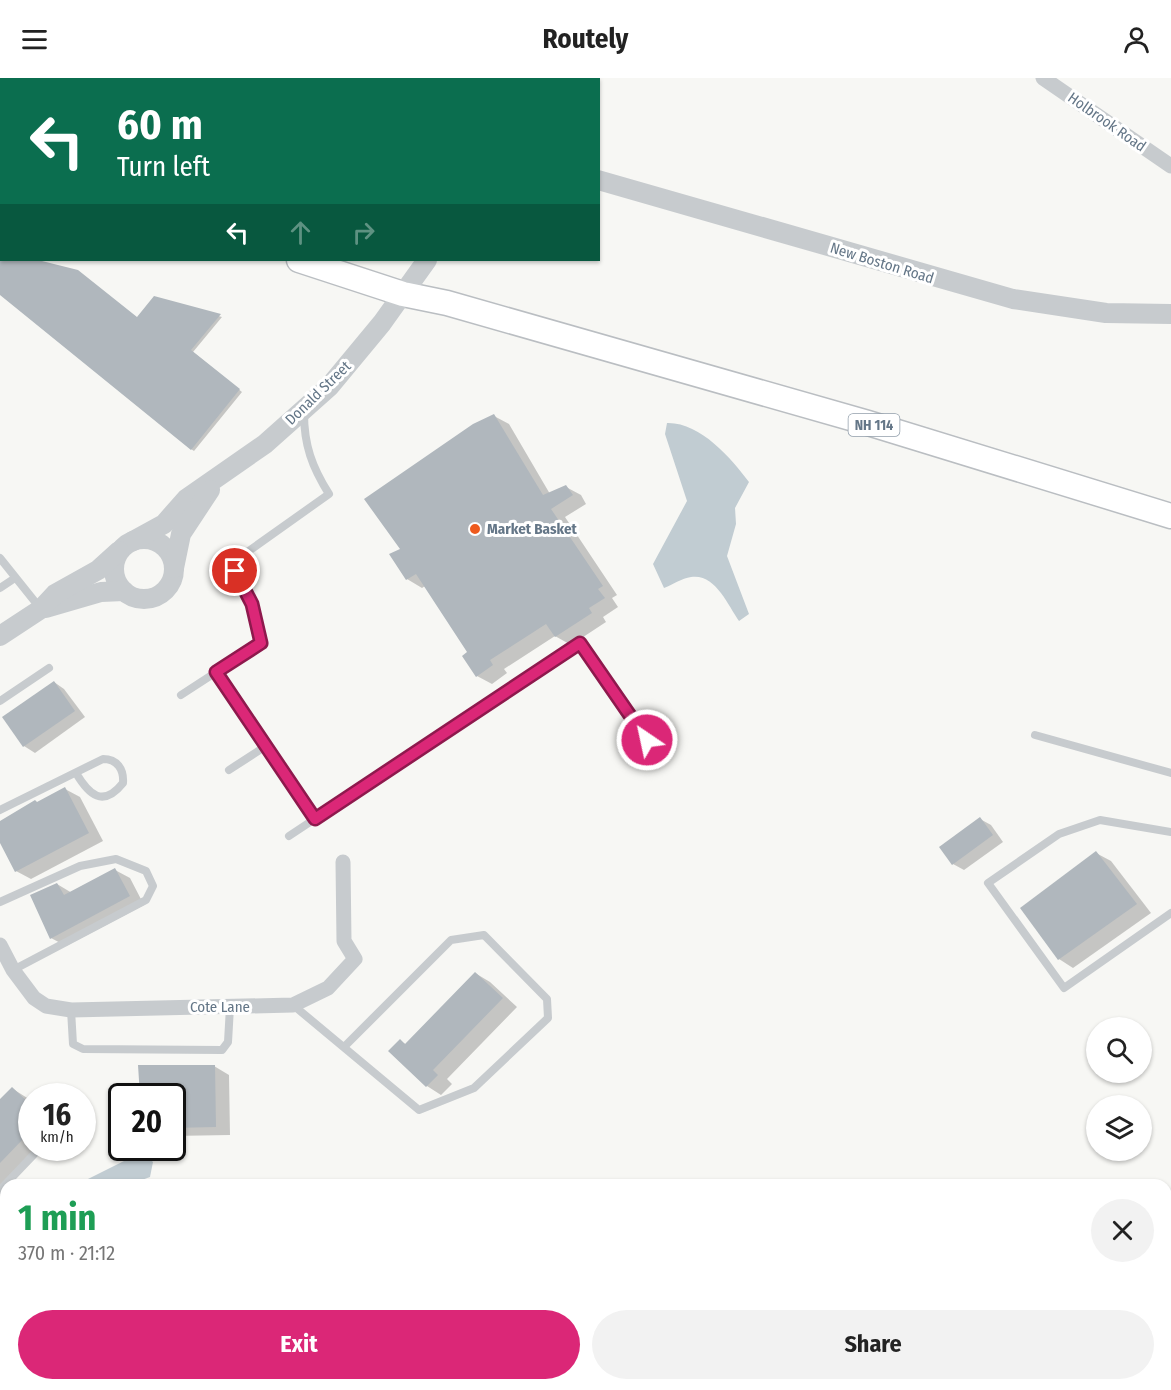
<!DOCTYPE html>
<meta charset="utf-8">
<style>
body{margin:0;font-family:"Fira Sans Condensed",sans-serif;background:#f2f2f2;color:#222;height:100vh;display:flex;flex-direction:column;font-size:22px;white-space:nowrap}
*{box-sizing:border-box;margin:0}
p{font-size:20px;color:#767676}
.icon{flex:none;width:33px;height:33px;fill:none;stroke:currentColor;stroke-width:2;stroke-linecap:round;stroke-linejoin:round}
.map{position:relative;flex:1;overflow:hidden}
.panel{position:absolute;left:0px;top:1101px;width:1172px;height:212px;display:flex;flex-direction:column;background:#fff;border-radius:18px 18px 0 0;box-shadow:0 2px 4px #0004}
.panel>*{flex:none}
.top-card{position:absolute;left:0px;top:0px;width:600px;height:183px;box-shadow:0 2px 4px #0004;background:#0b6e4f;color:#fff;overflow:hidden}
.buttons{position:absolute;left:1086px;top:939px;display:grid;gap:12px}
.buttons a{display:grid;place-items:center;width:66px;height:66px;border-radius:50%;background:#fff;box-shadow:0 2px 4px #0004;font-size:30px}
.speed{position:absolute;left:18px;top:1005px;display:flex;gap:12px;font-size:30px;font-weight:700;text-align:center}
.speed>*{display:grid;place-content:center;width:78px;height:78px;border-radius:50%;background:#fff;box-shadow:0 2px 4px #0004;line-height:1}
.speed small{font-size:15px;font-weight:400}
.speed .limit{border:3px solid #111;border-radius:9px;background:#fff;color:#111}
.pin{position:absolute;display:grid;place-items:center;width:51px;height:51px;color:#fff;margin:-26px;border:3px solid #fff;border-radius:50%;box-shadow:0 2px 6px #0007}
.me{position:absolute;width:66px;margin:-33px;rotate:326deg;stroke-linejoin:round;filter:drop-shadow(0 0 4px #0008)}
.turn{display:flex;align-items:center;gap:21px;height:126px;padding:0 18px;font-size:27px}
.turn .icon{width:78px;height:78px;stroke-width:2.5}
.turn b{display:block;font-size:42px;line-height:51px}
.lanes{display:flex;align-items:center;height:57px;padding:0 18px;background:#0003;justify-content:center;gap:30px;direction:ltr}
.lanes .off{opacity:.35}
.round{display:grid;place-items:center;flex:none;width:63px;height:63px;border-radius:32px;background:#f2f2f2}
.head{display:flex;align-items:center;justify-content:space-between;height:102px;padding:0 18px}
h1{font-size:36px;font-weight:700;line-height:45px;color:#1e9e55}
.primary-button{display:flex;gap:12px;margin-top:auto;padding:12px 18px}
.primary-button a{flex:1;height:69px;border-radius:36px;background:#db2777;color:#fff;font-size:24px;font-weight:700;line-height:69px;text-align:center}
.primary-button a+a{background:#f2f2f2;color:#222}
header{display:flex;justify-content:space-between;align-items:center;height:78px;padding:0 18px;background:#fff;font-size:27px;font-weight:700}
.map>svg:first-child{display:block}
.water{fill:#c1ccd2}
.shadow{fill:#0003}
.building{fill:#b0b7bd}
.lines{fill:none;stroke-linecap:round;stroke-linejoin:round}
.primary-casing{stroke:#babec2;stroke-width:27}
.service{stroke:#c7cbce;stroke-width:8}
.minor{stroke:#c7cbce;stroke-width:15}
.tertiary{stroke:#c7cbce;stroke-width:20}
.primary{stroke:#fff;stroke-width:24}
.route-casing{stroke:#8e194d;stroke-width:15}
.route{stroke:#db2777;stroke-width:10}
.poi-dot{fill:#ee5a1e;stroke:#fff;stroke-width:2}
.labels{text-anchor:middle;stroke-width:6;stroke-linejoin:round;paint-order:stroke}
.shield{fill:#fff;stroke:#929fab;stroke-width:1.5}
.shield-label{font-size:14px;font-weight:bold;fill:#647687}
.street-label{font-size:15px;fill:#647687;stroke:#fff}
.poi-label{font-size:15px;font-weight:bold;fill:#647687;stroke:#fff;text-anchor:start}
</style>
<header><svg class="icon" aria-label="menu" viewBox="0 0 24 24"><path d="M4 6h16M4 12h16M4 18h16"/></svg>Routely<svg class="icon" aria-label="person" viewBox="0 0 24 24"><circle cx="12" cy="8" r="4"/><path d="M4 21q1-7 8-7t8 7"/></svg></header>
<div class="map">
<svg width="1171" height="1312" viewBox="0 0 1171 1312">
<rect width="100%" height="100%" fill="#f7f7f4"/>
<g class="water">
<path d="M 667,345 C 700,344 731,380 749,404 L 735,430 L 736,446 L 727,478 L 749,536 L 739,543 C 728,527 715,495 691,499 C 682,500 672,507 664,510 L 653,486 L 687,423 L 665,356 Z"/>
<path d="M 145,1077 L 153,1084 L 150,1099 L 128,1107 L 76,1107 L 124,1083 Z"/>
</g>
<g class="shadow">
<path d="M 0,173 L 2,182 L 32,182 L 77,193 L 137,240 L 155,220 L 222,239 L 193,274 L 242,314 L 194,373 L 191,371 L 0,215 Z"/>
<path d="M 494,338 L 509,346 L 550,416 L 566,409 L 581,417 L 586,426 L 565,439 L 617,517 L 612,520 L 618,529 L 603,539 L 606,544 L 571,567 L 555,558 L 504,591 L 507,595 L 492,606 L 477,598 L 469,575 L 425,508 L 422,510 L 407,501 L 402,471 Z"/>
<path d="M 54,604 L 64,611 L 85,639 L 35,675 L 24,668 Z"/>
<path d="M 65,711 L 80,719 L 103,763 L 31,801 L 16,793 L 0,762 L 0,744 Z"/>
<path d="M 980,741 L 991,747 L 1003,764 L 964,792 L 953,786 Z"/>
<path d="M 1096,775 L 1111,783 L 1151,835 L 1073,890 L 1059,881 Z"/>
<path d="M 115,792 L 130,800 L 144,827 L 66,868 L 51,860 L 57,806 L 72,815 Z"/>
<path d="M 475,895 L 490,904 L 517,929 L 447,1001 L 452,1006 L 441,1017 L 427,1008 L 400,963 L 407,967 Z"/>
<path d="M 139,988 L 214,988 L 229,997 L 230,1057 L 172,1058 L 172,1018 L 141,1018 Z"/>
<path d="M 13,1011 L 32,1023 L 32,1070 L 38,1070 L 0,1108 L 0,1024 Z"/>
</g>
<g class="building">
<path d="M 0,182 L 38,182 L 78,192 L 137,239 L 154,218 L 221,236 L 191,272 L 240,311 L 191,372 L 0,217 Z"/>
<path d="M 494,336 L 543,417 L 566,407 L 573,417 L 551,431 L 603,508 L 598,511 L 605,520 L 589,530 L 592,535 L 555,559 L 546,546 L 490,582 L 493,587 L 476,599 L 462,578 L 467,574 L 416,496 L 406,502 L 389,476 L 400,471 L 364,421 L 473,346 Z"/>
<path d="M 54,603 L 75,633 L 23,669 L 2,639 Z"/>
<path d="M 65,709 L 89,755 L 15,794 L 0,765 L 0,743 L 35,722 L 37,724 Z"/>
<path d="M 980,739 L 993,757 L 952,787 L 939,769 Z"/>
<path d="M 1096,773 L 1137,826 L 1058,882 L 1020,830 Z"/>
<path d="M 115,790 L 130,818 L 50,861 L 30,817 L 57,805 L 64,817 Z"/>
<path d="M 475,894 L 503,920 L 433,992 L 438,997 L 426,1009 L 388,973 L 400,961 L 405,966 Z"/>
<path d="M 138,987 L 215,987 L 216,1049 L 172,1050 L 172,1018 L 140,1018 Z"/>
<path d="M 12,1009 L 32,1028 L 32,1047 L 22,1056 L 25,1059 L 0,1085 L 0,1021 Z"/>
</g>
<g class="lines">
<g class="primary-casing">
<g id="primary">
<path d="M 0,88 L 2,88"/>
<path d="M 299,182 L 403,216 L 447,225 L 868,345 L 1171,438"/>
</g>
</g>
<g class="service">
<path d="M 138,0 L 141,2"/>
<path d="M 268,2 L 268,0"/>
<path d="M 308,2 L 308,0"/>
<path d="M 0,480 L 40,530"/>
<path d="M 0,510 L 15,500"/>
<path d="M 216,594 L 315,741"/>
<path d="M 181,617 L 261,565 L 252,526 L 235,493 L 236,482 L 329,416 C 312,389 304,367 304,335"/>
<path d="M 0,623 L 49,590"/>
<path d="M 1035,657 L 1171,695"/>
<path d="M 229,692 L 266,668"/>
<path d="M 0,732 L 103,681 C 117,681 124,691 123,705 C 103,730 89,717 76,695"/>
<path d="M 1171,754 L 1100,742 L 1059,756 L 988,805 L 1064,910 L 1171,835"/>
<path d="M 289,758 L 580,565 L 647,662"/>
<path d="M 0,824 L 80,788 L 116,781 L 146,793 L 153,808 L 146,822 L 13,892"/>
<path d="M 293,927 L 419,1032 L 474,1010 L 548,940 L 547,921 L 484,857 L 451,862 L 344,969"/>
<path d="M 71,932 L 73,966 L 83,971 L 222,972 L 228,964 L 230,929"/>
<path d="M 0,1112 L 40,1070"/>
</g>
<g class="minor">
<path d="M 1043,0 L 1171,88"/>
<path d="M 0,867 L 13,892 L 34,920 L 46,928 L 71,932 L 293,927 L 328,910 L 355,881 L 344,863 L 343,784"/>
</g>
<g class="tertiary">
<path d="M 598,102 L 1013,221 L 1106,235 L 1171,236"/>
<circle cx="144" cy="491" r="30"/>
<path d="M 133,463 L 164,446 L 186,421 L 265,366 L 329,309 L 382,245 L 427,182"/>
<path d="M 174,490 L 181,456 L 210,412"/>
<path d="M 46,530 L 101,514 L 124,513"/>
<path d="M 0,558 L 41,531 L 55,516 L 98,492 L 119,473"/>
</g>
<use href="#primary" class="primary"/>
</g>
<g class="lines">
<g class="route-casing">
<path id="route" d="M 235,493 L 252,526 L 261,565 L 216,594 L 315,741 L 580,565 L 647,662"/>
</g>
<use href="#route" class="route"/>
</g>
<circle class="poi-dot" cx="475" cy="451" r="6"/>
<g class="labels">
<rect class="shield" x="848.5" y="336" width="51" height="22" rx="4.5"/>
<g class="shield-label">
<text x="874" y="352">NH 114</text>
</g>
<g class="street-label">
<text transform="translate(1107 44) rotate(35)" y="5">Holbrook Road</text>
<text transform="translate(882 185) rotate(17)" y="5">New Boston Road</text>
<text transform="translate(318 315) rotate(-44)" y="5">Donald Street</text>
<text x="220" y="934">Cote Lane</text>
</g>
<g class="poi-label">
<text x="487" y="456">Market Basket</text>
</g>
</g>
</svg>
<div class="buttons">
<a><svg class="icon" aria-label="search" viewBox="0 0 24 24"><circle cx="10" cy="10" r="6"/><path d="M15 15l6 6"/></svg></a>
<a><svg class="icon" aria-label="layers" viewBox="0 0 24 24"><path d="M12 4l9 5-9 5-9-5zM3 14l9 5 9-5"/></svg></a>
</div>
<div class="speed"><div>16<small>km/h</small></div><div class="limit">20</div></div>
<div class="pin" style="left:235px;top:493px;background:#d93025"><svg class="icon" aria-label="arrive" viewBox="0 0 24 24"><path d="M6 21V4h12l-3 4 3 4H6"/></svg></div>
<svg class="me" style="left:647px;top:662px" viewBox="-20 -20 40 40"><circle r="17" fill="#db2777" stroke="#fff" stroke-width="3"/><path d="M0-11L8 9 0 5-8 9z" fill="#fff"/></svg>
<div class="top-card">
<div class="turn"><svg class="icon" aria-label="left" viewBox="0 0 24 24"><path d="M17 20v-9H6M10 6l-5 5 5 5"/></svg><div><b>60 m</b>Turn left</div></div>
<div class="lanes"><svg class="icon" aria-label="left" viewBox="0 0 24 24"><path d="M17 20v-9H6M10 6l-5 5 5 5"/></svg><svg class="icon off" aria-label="ahead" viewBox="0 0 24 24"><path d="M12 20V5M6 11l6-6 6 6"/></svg><svg class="icon off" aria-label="right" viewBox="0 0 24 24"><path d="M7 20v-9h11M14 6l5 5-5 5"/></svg></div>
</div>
<section class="panel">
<div class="head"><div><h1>1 min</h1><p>370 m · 21:12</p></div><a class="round"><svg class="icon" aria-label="close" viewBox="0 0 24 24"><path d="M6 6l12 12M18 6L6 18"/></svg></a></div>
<div class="primary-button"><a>Exit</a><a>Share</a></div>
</section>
</div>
